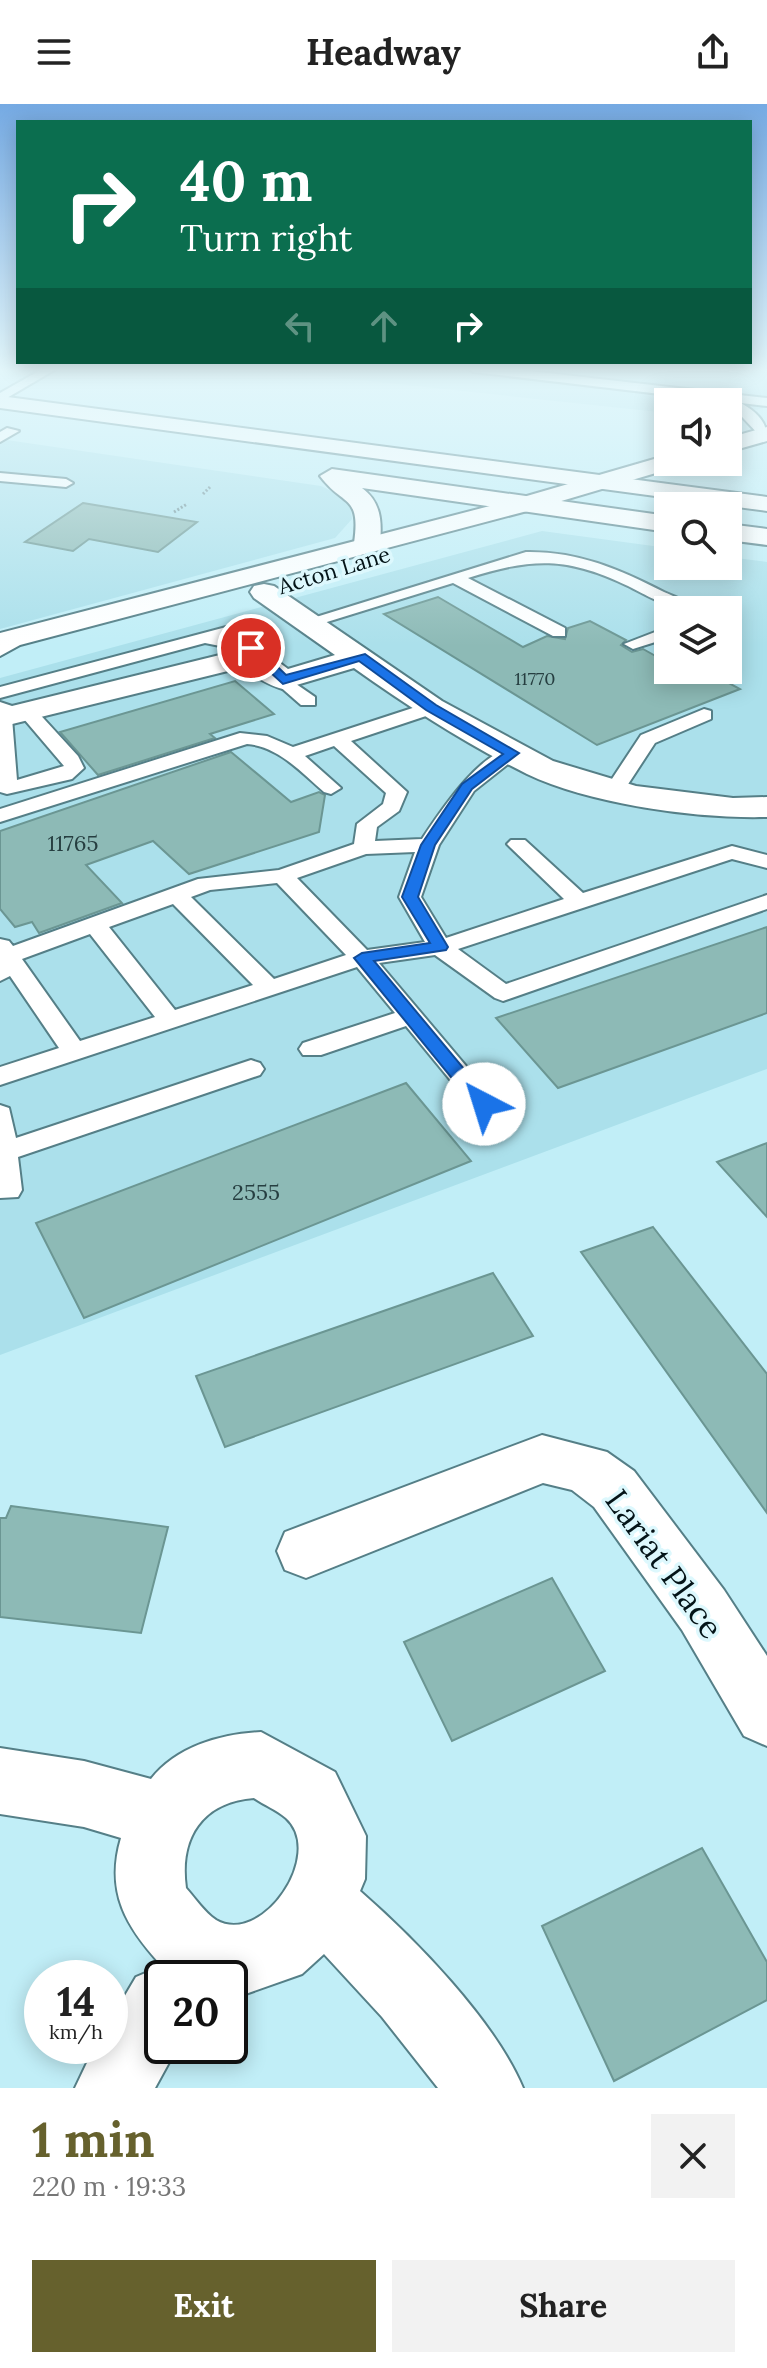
<!DOCTYPE html>
<meta charset="utf-8">
<style>
body{margin:0;font-family:Lora,serif;background:#f2f2f2;color:#222;height:100vh;display:flex;flex-direction:column;font-size:30px;white-space:nowrap}
*{box-sizing:border-box;margin:0}
p{font-size:26px;color:#767676}
.icon{flex:none;width:44px;height:44px;fill:none;stroke:currentColor;stroke-width:2;stroke-linecap:round;stroke-linejoin:round}
.map{position:relative;height:1984px;overflow:hidden}
.details{display:flex;flex-direction:column;background:#fff;flex:1}
.details>*{flex:none}
.banner{position:absolute;left:16px;top:16px;width:736px;height:244px;border-radius:0px;box-shadow:0 4px 20px #0003;background:#0b6e4f;color:#fff;overflow:hidden}
.buttons{position:absolute;left:654px;top:284px;display:grid;gap:16px}
.buttons a{display:grid;place-items:center;width:88px;height:88px;border-radius:0px;background:#fff;box-shadow:0 4px 20px #0003;font-size:40px}
.speed{position:absolute;left:24px;top:1856px;display:flex;gap:16px;font-size:40px;font-weight:700;text-align:center}
.speed>*{display:grid;place-content:center;width:104px;height:104px;border-radius:50%;background:#fff;box-shadow:0 4px 20px #0003;line-height:1}
.speed small{font-size:20px;font-weight:400}
.speed .limit{border:4px solid #111;border-radius:12px;background:#fff;color:#111}
.pin{position:absolute;display:grid;place-items:center;width:68px;height:68px;color:#fff;margin:-34px;border:4px solid #fff;border-radius:50%;box-shadow:0 2px 8px #0007}
.me{position:absolute;width:88px;margin:-44px;rotate:320deg;stroke-linejoin:round;filter:drop-shadow(0 0 6px #0008)}
.turn{display:flex;align-items:center;gap:28px;height:168px;padding:0 32px;font-size:36px}
.turn .icon{width:104px;height:104px;stroke-width:2.5}
.turn b{display:block;font-size:56px;line-height:68px}
.lanes{display:flex;align-items:center;height:76px;padding:0 32px;background:#0003;justify-content:center;gap:40px;direction:ltr}
.lanes .off{opacity:.35}
.round{display:grid;place-items:center;flex:none;width:84px;height:84px;border-radius:0px;background:#f2f2f2}
.head{display:flex;align-items:center;justify-content:space-between;height:136px;padding:0 32px}
h1{font-size:48px;font-weight:800;line-height:60px;color:#66612d}
.cta{display:flex;gap:16px;margin-top:auto;padding:16px 32px}
.cta a{flex:1;height:92px;border-radius:0px;background:#66612d;color:#fff;font-size:32px;font-weight:800;line-height:92px;text-align:center}
.cta a+a{background:#f2f2f2;color:#222}
header{display:flex;justify-content:space-between;align-items:center;height:104px;padding:0 32px;background:#fff;font-size:36px;font-weight:800}
.map>svg:first-child{display:block}
.built{fill:#abe0eb;fill-rule:evenodd}
.building{fill:#8dbab6;stroke:#6b9693;stroke-width:2}
.lines{fill:none;stroke-linecap:round;stroke-linejoin:round}
.service-casing{stroke:#557f87;stroke-width:4}
.minor-casing{stroke:#557f87;stroke-width:4}
.secondary-casing{stroke:#557f87;stroke-width:4}
.trunk-casing{stroke:#557f87;stroke-width:4}
.path{stroke:#6b8b92;stroke-width:3;stroke-dasharray:2 2;stroke-linecap:butt}
.service{fill:#fff;fill-rule:evenodd}
.minor{fill:#fff;fill-rule:evenodd}
.secondary{fill:#fff;fill-rule:evenodd}
.trunk{fill:#fff;fill-rule:evenodd}
.route{fill:#1a73e8;stroke:#114b97;stroke-width:2}
.labels{text-anchor:middle;stroke-width:7;stroke-linejoin:round;paint-order:stroke}
.far-number-label{font-size:18px;fill:#263e40}
.far-street-label{font-size:22px;fill:#041418;stroke:#ddf8fd}
.number-label{font-size:22px;fill:#263e40}
.near-street-label{font-size:32px;fill:#041418;stroke:#ddf8fd}
</style>
<header><svg class="icon" aria-label="menu" viewBox="0 0 24 24"><path d="M4 6h16M4 12h16M4 18h16"/></svg>Headway<svg class="icon" aria-label="share" viewBox="0 0 24 24"><path d="M12 15V3M7 8l5-5 5 5M5 13v7h14v-7"/></svg></header>
<div class="map">
<svg width="767" height="1984" viewBox="0 0 767 1984">
<rect width="100%" height="100%" fill="#c1eef7"/>
<g class="built">
<path d="M 247,264 L 767,264 L 767,303 L 728,314 L 728,298 L 668,298 L 668,309 Z"/>
<path d="M 0,335 L 321,382 L 350,396 L 352,415 L 335,434 L 0,525 Z"/>
<path d="M 542,427 L 668,444 L 668,462 L 728,462 L 728,453 L 767,458 L 767,965 L 0,1251 L 0,574 ZM 668,506 L 728,506 L 728,566 L 668,566 Z"/>
</g>
<g class="building">
<path d="M 83,399 L 197,418 L 158,448 L 89,435 L 73,447 L 25,438 Z"/>
<path d="M 438,493 L 523,543 L 547,532 L 565,535 L 568,524 L 590,517 L 626,536 L 621,541 L 632,548 L 643,545 L 668,559 L 668,566 L 705,566 L 740,585 L 597,641 L 384,510 Z"/>
<path d="M 235,577 L 274,610 L 210,630 L 215,634 L 98,671 L 60,628 Z"/>
<path d="M 231,648 L 291,698 L 319,688 L 325,691 L 319,728 L 189,770 L 153,737 L 86,761 L 122,799 L 39,829 L 32,818 L 15,823 L 0,805 L 0,727 Z"/>
<path d="M 767,823 L 767,909 L 558,984 L 496,914 Z"/>
<path d="M 406,979 L 471,1057 L 84,1214 L 36,1119 Z"/>
<path d="M 767,1039 L 767,1113 L 717,1058 Z"/>
<path d="M 653,1123 L 767,1270 L 767,1409 L 581,1148 Z"/>
<path d="M 493,1169 L 533,1232 L 225,1343 L 196,1272 Z"/>
<path d="M 11,1402 L 168,1423 L 141,1529 L 0,1513 L 0,1414 L 6,1414 Z"/>
<path d="M 552,1474 L 605,1567 L 452,1637 L 404,1538 Z"/>
<path d="M 702,1744 L 767,1858 L 767,1896 L 614,1977 L 542,1822 Z"/>
</g>
<g class="lines">
<g class="service-casing">
<g id="service">
<path d="M 44,264 L 58,264 L 0,298 L 0,289 Z"/>
<path d="M 467,264 L 503,264 L 767,294 L 767,302 L 741,299 C 755,307 767,317 767,334 L 761,333 L 728,298 L 473,268 Z"/>
<path d="M 7,324 L 19,327 L 0,338 L 0,328 Z"/>
<path d="M 0,369 L 66,375 L 73,379 L 66,383 L 0,377 Z"/>
<path d="M 526,448 C 577,447 619,465 664,488 C 675,493 688,497 696,506 C 670,506 652,494 628,482 C 566,452 532,454 468,474 L 565,524 L 565,532 L 553,532 L 453,479 L 314,522 L 302,522 L 300,518 Z"/>
<path d="M 230,522 L 242,528 L 242,536 L 220,535 L 220,542 L 205,539 L 0,594 L 0,583 Z"/>
<path d="M 668,523 L 668,534 L 633,545 L 624,540 Z"/>
<path d="M 251,539 C 260,541 275,557 271,566 L 259,566 L 242,544 L 245,540 Z"/>
<path d="M 283,571 L 315,593 L 315,601 L 301,601 L 277,580 L 274,576 Z"/>
<path d="M 431,598 L 438,600 L 438,608 L 351,637 L 407,688 L 399,707 L 377,723 L 375,737 L 422,735 C 438,711 486,637 519,645 L 522,649 L 474,687 L 439,741 L 421,793 L 446,834 L 564,795 L 511,744 L 507,740 L 511,736 L 525,736 L 583,789 L 732,742 L 767,751 L 767,764 L 732,755 L 458,845 L 506,880 L 767,791 L 767,805 L 503,897 L 495,894 L 435,851 L 379,859 L 493,994 L 497,1000 L 493,1006 L 475,1006 L 406,922 L 321,951 L 303,951 L 299,945 L 303,939 L 395,909 L 357,863 L 0,981 L 0,963 L 59,944 L 10,872 L 0,877 L 0,835 L 9,837 L 13,842 L 198,775 L 279,766 L 354,740 L 357,720 L 383,700 L 386,689 L 334,642 L 305,652 L 341,684 L 331,690 L 324,688 C 302,669 278,642 247,640 L 0,718 L 0,705 L 240,629 L 267,632 L 293,643 ZM 415,748 L 399,793 L 425,838 L 367,846 L 297,774 L 366,750 ZM 277,779 L 346,851 L 274,875 L 191,793 L 210,786 ZM 173,800 L 253,881 L 175,906 L 109,823 ZM 90,830 L 155,913 L 80,937 L 22,855 Z"/>
<path d="M 27,602 L 34,604 L 78,652 L 84,664 L 72,675 L 7,690 L 0,688 L 0,609 L 12,614 L 17,676 L 64,662 L 18,608 Z"/>
<path d="M 704,605 L 711,607 L 711,615 L 655,639 L 621,691 L 607,691 L 604,687 L 641,631 Z"/>
<path d="M 251,956 L 260,959 L 264,965 L 260,971 L 18,1053 L 22,1086 L 18,1093 L 0,1094 L 0,1001 L 9,1004 L 16,1034 Z"/>
</g>
</g>
<g class="minor-casing">
<g id="minor">
<path d="M 264,480 L 274,482 L 442,597 L 553,657 L 636,682 L 733,694 L 767,693 L 767,713 C 697,715 590,700 527,670 C 466,640 409,603 354,564 L 283,585 C 266,581 254,569 236,565 L 0,623 L 0,598 L 12,602 L 236,547 L 276,556 L 288,565 L 335,551 L 254,494 L 250,488 L 254,482 Z"/>
<path d="M 542,1331 L 607,1348 L 634,1367 L 724,1486 L 767,1552 L 767,1642 L 744,1632 L 682,1526 L 594,1403 L 572,1386 L 543,1379 L 306,1474 L 285,1466 L 277,1447 L 285,1428 Z"/>
<path d="M 261,1628 L 335,1668 L 366,1732 L 365,1775 L 360,1787 C 415,1835 495,1917 523,1984 L 438,1984 L 382,1913 L 324,1850 L 302,1870 L 237,1893 L 230,1891 L 230,1874 L 162,1874 L 162,1942 L 178,1942 L 155,1984 L 75,1984 L 95,1942 L 110,1942 L 110,1917 L 136,1873 L 162,1862 C 126,1823 105,1788 121,1734 L 84,1723 L 0,1710 L 0,1644 L 84,1657 L 151,1675 C 177,1642 221,1630 261,1628 ZM 254,1694 C 264,1701 277,1706 286,1714 C 326,1750 262,1843 216,1816 C 205,1809 195,1794 186,1784 C 179,1734 202,1698 254,1694 Z"/>
</g>
</g>
<g class="secondary-casing">
<g id="secondary">
<path d="M 767,323 L 767,337 L 728,348 L 728,334 Z"/>
<path d="M 668,351 L 668,358 L 680,358 L 676,363 L 531,406 L 20,541 L 0,552 L 0,529 L 513,396 Z"/>
</g>
</g>
<g class="trunk-casing">
<g id="trunk">
<path d="M 0,292 L 767,393 L 767,407 L 0,304 Z"/>
<path d="M 332,365 L 668,412 L 668,428 L 362,384 C 381,398 382,417 380,439 L 367,447 L 354,439 C 361,390 343,403 320,372 Z"/>
<path d="M 728,420 L 767,425 L 767,441 L 728,436 Z"/>
</g>
</g>
<g class="path">
<path d="M 203,390 L 210,383"/>
<path d="M 174,408 L 187,400"/>
</g>
<use href="#service" class="service"/>
<use href="#minor" class="minor"/>
<use href="#secondary" class="secondary"/>
<use href="#trunk" class="trunk"/>
</g>
<linearGradient id="sky" x2="0" y2="1"><stop stop-color="#75aae3"/><stop offset="0.49" stop-color="#e3f7fb"/><stop offset="1" stop-color="#e3f7fb" stop-opacity="0"/></linearGradient>
<rect width="767" height="542" fill="url(#sky)"/>
<path class="route" d="M 246,541 L 255,541 L 286,571 L 365,550 L 436,601 L 519,649 L 472,685 L 435,741 L 418,793 L 448,843 L 446,846 L 374,857 L 490,996 L 490,1005 L 477,1005 L 354,854 L 362,849 L 430,839 L 402,793 L 421,741 L 462,680 L 503,650 L 426,606 L 359,557 L 283,580 L 246,546 Z"/>
<g class="labels">
<g class="far-number-label">
<text x="535" y="581">11770</text>
</g>
<g class="far-street-label">
<text transform="translate(334 466) rotate(-17)" y="8">Acton Lane</text>
</g>
<g class="number-label">
<text x="73" y="747">11765</text>
<text x="256" y="1096">2555</text>
</g>
<g class="near-street-label">
<text transform="translate(664 1460) rotate(54)" y="11">Lariat Place</text>
</g>
</g>
</svg>
<div class="buttons">
<a><svg class="icon" aria-label="sound" viewBox="0 0 24 24"><path d="M4 9h4l5-4v14l-5-4H4zM17 9q2 3 0 6"/></svg></a>
<a><svg class="icon" aria-label="search" viewBox="0 0 24 24"><circle cx="10" cy="10" r="6"/><path d="M15 15l6 6"/></svg></a>
<a><svg class="icon" aria-label="layers" viewBox="0 0 24 24"><path d="M12 4l9 5-9 5-9-5zM3 14l9 5 9-5"/></svg></a>
</div>
<div class="speed"><div>14<small>km/h</small></div><div class="limit">20</div></div>
<div class="pin" style="left:251px;top:544px;background:#d93025"><svg class="icon" aria-label="arrive" viewBox="0 0 24 24"><path d="M6 21V4h12l-3 4 3 4H6"/></svg></div>
<svg class="me" style="left:484px;top:1000px" viewBox="-20 -20 40 40"><circle r="19" fill="#fff"/><path d="M0-13L10 11 0 6-10 11z" fill="#1a73e8"/></svg>
<div class="banner">
<div class="turn"><svg class="icon" aria-label="right" viewBox="0 0 24 24"><path d="M7 20v-9h11M14 6l5 5-5 5"/></svg><div><b>40 m</b>Turn right</div></div>
<div class="lanes"><svg class="icon off" aria-label="left" viewBox="0 0 24 24"><path d="M17 20v-9H6M10 6l-5 5 5 5"/></svg><svg class="icon off" aria-label="ahead" viewBox="0 0 24 24"><path d="M12 20V5M6 11l6-6 6 6"/></svg><svg class="icon" aria-label="right" viewBox="0 0 24 24"><path d="M7 20v-9h11M14 6l5 5-5 5"/></svg></div>
</div>
</div>
<section class="details">
<div class="head"><div><h1>1 min</h1><p>220 m · 19:33</p></div><a class="round"><svg class="icon" aria-label="close" viewBox="0 0 24 24"><path d="M6 6l12 12M18 6L6 18"/></svg></a></div>
<div class="cta"><a>Exit</a><a>Share</a></div>
</section>
